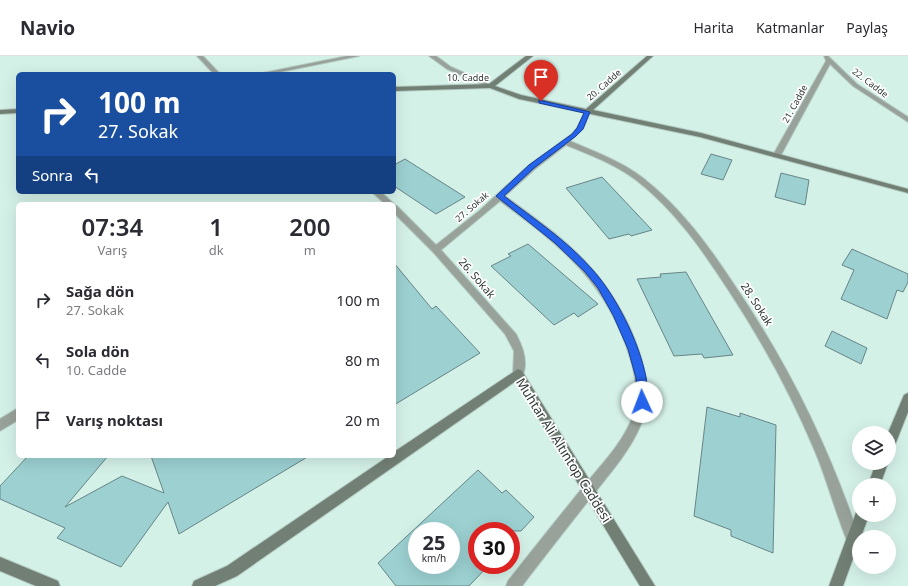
<!DOCTYPE html>
<html lang="tr">
<meta charset="utf-8">
<style>
body{margin:0;font-family:"Noto Sans",sans-serif;background:#f7f7f7;color:#2b2b33;height:100vh;display:flex;flex-direction:column;font-size:15px;white-space:nowrap}
*{box-sizing:border-box;margin:0}
p{font-size:13px;color:#7c7c81}
.icon{flex:none;width:22px;height:22px;fill:none;stroke:currentColor;stroke-width:2;stroke-linecap:round;stroke-linejoin:round}
.map{position:relative;flex:1;overflow:hidden}
.details{position:absolute;left:16px;top:146px;width:380px;height:256px;display:flex;flex-direction:column;background:#fff;border-radius:6px;box-shadow:0 4px 16px #0002}
.details>*{flex:none}
.hud{position:absolute;left:16px;top:16px;width:380px;height:122px;border-radius:6px;box-shadow:0 4px 16px #0002;background:#1a4fa0;color:#fff;overflow:hidden}
.tools{position:absolute;left:852px;top:370px;display:grid;gap:8px}
.tools a{display:grid;place-items:center;width:44px;height:44px;border-radius:50%;background:#fff;box-shadow:0 4px 16px #0002;font-size:20px}
.speed{position:absolute;left:408px;top:466px;display:flex;gap:8px;font-size:20px;font-weight:700;text-align:center}
.speed>*{display:grid;place-content:center;width:52px;height:52px;border-radius:50%;background:#fff;box-shadow:0 4px 16px #0002;line-height:1}
.speed small{font-size:10px;font-weight:400}
.speed .limit{border:6px solid #d22;background:#fff;color:#111}
.pin{position:absolute;display:grid;place-items:center;width:34px;height:34px;color:#fff;margin:-41px -17px;border-radius:50% 50% 50% 0;rotate:-45deg;box-shadow:0 0 4px #0007}
.pin .icon{rotate:45deg}
.me{position:absolute;width:44px;margin:-22px;rotate:358deg;stroke-linejoin:round;filter:drop-shadow(0 0 3px #0008)}
.turn{display:flex;align-items:center;gap:14px;height:84px;padding:0 16px;font-size:18px}
.turn .icon{width:52px;height:52px;stroke-width:2.5}
.turn b{display:block;font-size:28px;line-height:34px}
.then{display:flex;align-items:center;height:38px;padding:0 16px;background:#0003;gap:8px;font-size:15px}
.eta{display:flex;justify-content:space-evenly;align-items:center;height:68px;text-align:center}
.eta b{font-size:24px;font-weight:600;line-height:28px}
ul{padding:0;list-style:none}
li{display:flex;align-items:center;gap:12px;height:60px;padding:0 16px}
li div{flex:1}
li b{display:block;font-size:15px}
li em{font-style:normal}
header{display:flex;align-items:center;gap:24px;box-sizing:border-box;height:56px;padding:0 20px;background:#fff;border-bottom:1px solid #e1e1e2}
header strong{font-size:19px}
nav{display:flex;gap:22px;margin-inline-start:auto;font-size:14px}
.map>svg:first-child{display:block}
.building{fill:#9cd0d1;stroke:#688586;fill-rule:evenodd}
.lines{fill:none;stroke-linecap:round;stroke-linejoin:round}
.street-casing{stroke:#b3ccc4;stroke-width:2}
.secondary-casing{stroke:#b3ccc4;stroke-width:2}
.street{fill:#98a19a;fill-rule:evenodd}
.secondary{fill:#727f74;fill-rule:evenodd}
.route{fill:#2563eb;stroke:#184099}
.labels{text-anchor:middle;stroke-width:3.5;stroke-linejoin:round;paint-order:stroke}
.far-street-label{font-size:9px;fill:#2d3835;stroke:#fff}
.street-label{font-size:11px;fill:#2d3835;stroke:#fff}
.near-street-label{font-size:13px;fill:#2d3835;stroke:#fff}
</style>
<header>
<strong>Navio</strong>
<nav><a>Harita</a><a>Katmanlar</a><a>Paylaş</a></nav>
</header>
<div class="map">
<svg width="908" height="530" viewBox="0 0 908 530">
<rect width="100%" height="100%" fill="#d4f1e8"/>
<g class="building">
<path d="M 711,98 L 732,104 L 723,124 L 701,118 Z"/>
<path d="M 405,103 L 465,141 L 436,158 L 394,130 L 394,109 Z"/>
<path d="M 781,117 L 809,124 L 805,149 L 775,141 Z"/>
<path d="M 602,121 L 652,174 L 631,180 L 629,178 L 609,183 L 566,132 Z"/>
<path d="M 528,188 L 598,248 L 578,261 L 574,257 L 554,269 L 491,210 L 511,200 L 508,198 Z"/>
<path d="M 852,193 L 908,218 L 908,226 L 903,236 L 897,234 L 887,263 L 841,243 L 854,214 L 842,209 Z"/>
<path d="M 394,207 L 432,253 L 436,250 L 480,297 L 394,349 Z"/>
<path d="M 686,216 L 733,299 L 704,302 L 702,298 L 674,300 L 637,223 L 661,221 L 660,218 Z"/>
<path d="M 832,275 L 867,292 L 861,308 L 825,290 Z"/>
<path d="M 707,351 L 740,361 L 740,357 L 776,369 L 773,497 L 731,480 L 731,474 L 694,460 Z"/>
<path d="M 28,400 L 108,400 L 65,451 L 122,420 L 164,437 L 151,400 L 309,400 L 179,478 L 168,446 L 121,511 L 57,482 L 65,472 L 0,443 L 0,430 Z"/>
<path d="M 478,414 L 502,437 L 506,434 L 534,461 L 521,475 L 477,475 L 477,509 L 489,509 L 469,530 L 396,530 L 378,507 ZM 417,475 L 451,475 L 451,509 L 417,509 Z"/>
</g>
<g class="lines">
<g class="street-casing">
<g id="street">
<path d="M 197,0 L 203,0 L 220,18 L 214,18 Z"/>
<path d="M 347,0 L 359,0 L 270,18 L 258,18 Z"/>
<path d="M 429,0 L 436,0 L 451,11 L 494,30 L 489,31 L 447,13 Z"/>
<path d="M 824,0 L 828,0 L 857,28 L 908,61 L 908,66 L 853,30 L 830,8 L 781,99 L 777,101 L 774,101 L 773,99 L 826,5 Z"/>
<path d="M 585,55 L 590,56 L 583,73 L 570,85 C 595,96 621,105 643,122 C 680,151 709,190 735,230 C 788,308 829,391 859,481 L 858,487 L 853,489 L 848,487 C 835,456 827,423 814,393 C 791,338 762,285 729,235 C 703,195 675,154 636,124 C 615,108 590,99 566,89 L 535,113 L 505,140 C 535,162 567,184 591,212 C 623,247 660,319 642,366 C 631,394 611,416 593,439 C 569,469 545,500 522,530 L 506,530 L 508,525 C 533,493 558,462 584,430 C 600,410 619,391 630,367 C 640,346 637,324 630,302 C 608,227 560,189 500,145 L 441,194 L 516,278 C 523,291 529,307 522,321 L 518,323 L 514,321 L 513,318 L 514,295 L 505,278 L 433,196 L 394,157 L 394,149 L 397,150 L 436,189 L 479,155 L 529,109 L 572,78 L 577,72 Z"/>
<path d="M 372,136 L 381,136 L 394,148 L 385,148 Z"/>
<path d="M 18,352 L 18,364 L 0,375 L 0,363 Z"/>
</g>
</g>
<g class="secondary-casing">
<g id="secondary">
<path d="M 526,0 L 533,0 L 495,30 L 521,39 L 586,53 L 647,0 L 653,0 L 593,54 L 701,77 L 908,133 L 908,137 L 700,81 L 519,43 L 490,32 L 394,35 L 394,31 L 489,28 Z"/>
<path d="M 18,53 L 18,57 L 0,58 L 0,54 Z"/>
<path d="M 518,313 L 522,315 L 655,530 L 640,530 L 516,325 L 237,520 L 215,530 L 192,530 L 194,525 L 227,510 L 389,400 L 394,400 L 394,396 Z"/>
<path d="M 908,337 L 908,356 L 893,394 L 889,396 L 888,377 L 904,339 Z"/>
<path d="M 876,407 L 888,407 L 880,429 L 868,429 Z"/>
<path d="M 857,454 L 859,454 L 859,459 L 869,459 L 861,481 L 859,481 L 859,486 L 843,530 L 829,530 Z"/>
<path d="M 0,501 L 58,525 L 60,530 L 36,530 L 0,515 Z"/>
</g>
</g>
<use href="#street" class="street"/>
<use href="#secondary" class="secondary"/>
</g>
<path class="route" d="M 539,44 L 590,56 L 583,73 L 576,80 L 534,112 L 504,140 C 534,163 566,184 591,212 C 616,239 639,286 646,321 C 648,329 647,338 647,346 L 646,349 L 642,350 L 639,349 L 637,346 L 636,322 L 628,293 L 613,259 L 598,232 L 585,216 L 555,187 L 496,140 L 529,109 L 572,78 L 577,72 L 584,57 L 539,47 Z"/>
<g class="labels">
<g class="far-street-label">
<text x="468" y="25">10. Cadde</text>
<text transform="translate(870 27) rotate(37)" y="3">22. Cadde</text>
<text transform="translate(604 29) rotate(-41)" y="3">20. Cadde</text>
<text transform="translate(795 48) rotate(-61)" y="3">21. Cadde</text>
<text transform="translate(472 151) rotate(-41)" y="3">27. Sokak</text>
</g>
<g class="street-label">
<text transform="translate(477 222) rotate(49)" y="4">26. Sokak</text>
<text transform="translate(757 248) rotate(57)" y="4">28. Sokak</text>
</g>
<g class="near-street-label">
<text transform="translate(564 394) rotate(58)" y="5">Muhtar Ali Altıntop Caddesi</text>
</g>
</g>
</svg>
<div class="tools">
<a><svg class="icon" aria-label="layers" viewBox="0 0 24 24"><path d="M12 4l9 5-9 5-9-5zM3 14l9 5 9-5"/></svg></a>
<a>+</a>
<a>−</a>
</div>
<div class="speed"><div>25<small>km/h</small></div><div class="limit">30</div></div>
<div class="pin" style="left:541px;top:45px;background:#d93025"><svg class="icon" aria-label="arrive" viewBox="0 0 24 24"><path d="M6 21V4h12l-3 4 3 4H6"/></svg></div>
<svg class="me" style="left:642px;top:346px" viewBox="-20 -20 40 40"><circle r="19" fill="#fff"/><path d="M0-13L10 11 0 6-10 11z" fill="#2563eb"/></svg>
<div class="hud">
<div class="turn"><svg class="icon" aria-label="right" viewBox="0 0 24 24"><path d="M7 20v-9h11M14 6l5 5-5 5"/></svg><div><b>100 m</b>27. Sokak</div></div>
<div class="then">Sonra<svg class="icon" aria-label="left" viewBox="0 0 24 24"><path d="M17 20v-9H6M10 6l-5 5 5 5"/></svg></div>
</div>
<section class="details">
<div class="eta">
<div><b>07:34</b><p>Varış</p></div>
<div><b>1</b><p>dk</p></div>
<div><b>200</b><p>m</p></div>
</div>
<ul>
<li><svg class="icon" aria-label="right" viewBox="0 0 24 24"><path d="M7 20v-9h11M14 6l5 5-5 5"/></svg><div><b>Sağa dön</b><p>27. Sokak</p></div><em>100 m</em></li>
<li><svg class="icon" aria-label="left" viewBox="0 0 24 24"><path d="M17 20v-9H6M10 6l-5 5 5 5"/></svg><div><b>Sola dön</b><p>10. Cadde</p></div><em>80 m</em></li>
<li><svg class="icon" aria-label="arrive" viewBox="0 0 24 24"><path d="M6 21V4h12l-3 4 3 4H6"/></svg><div><b>Varış noktası</b></div><em>20 m</em></li>
</ul>
</section>
</div>
